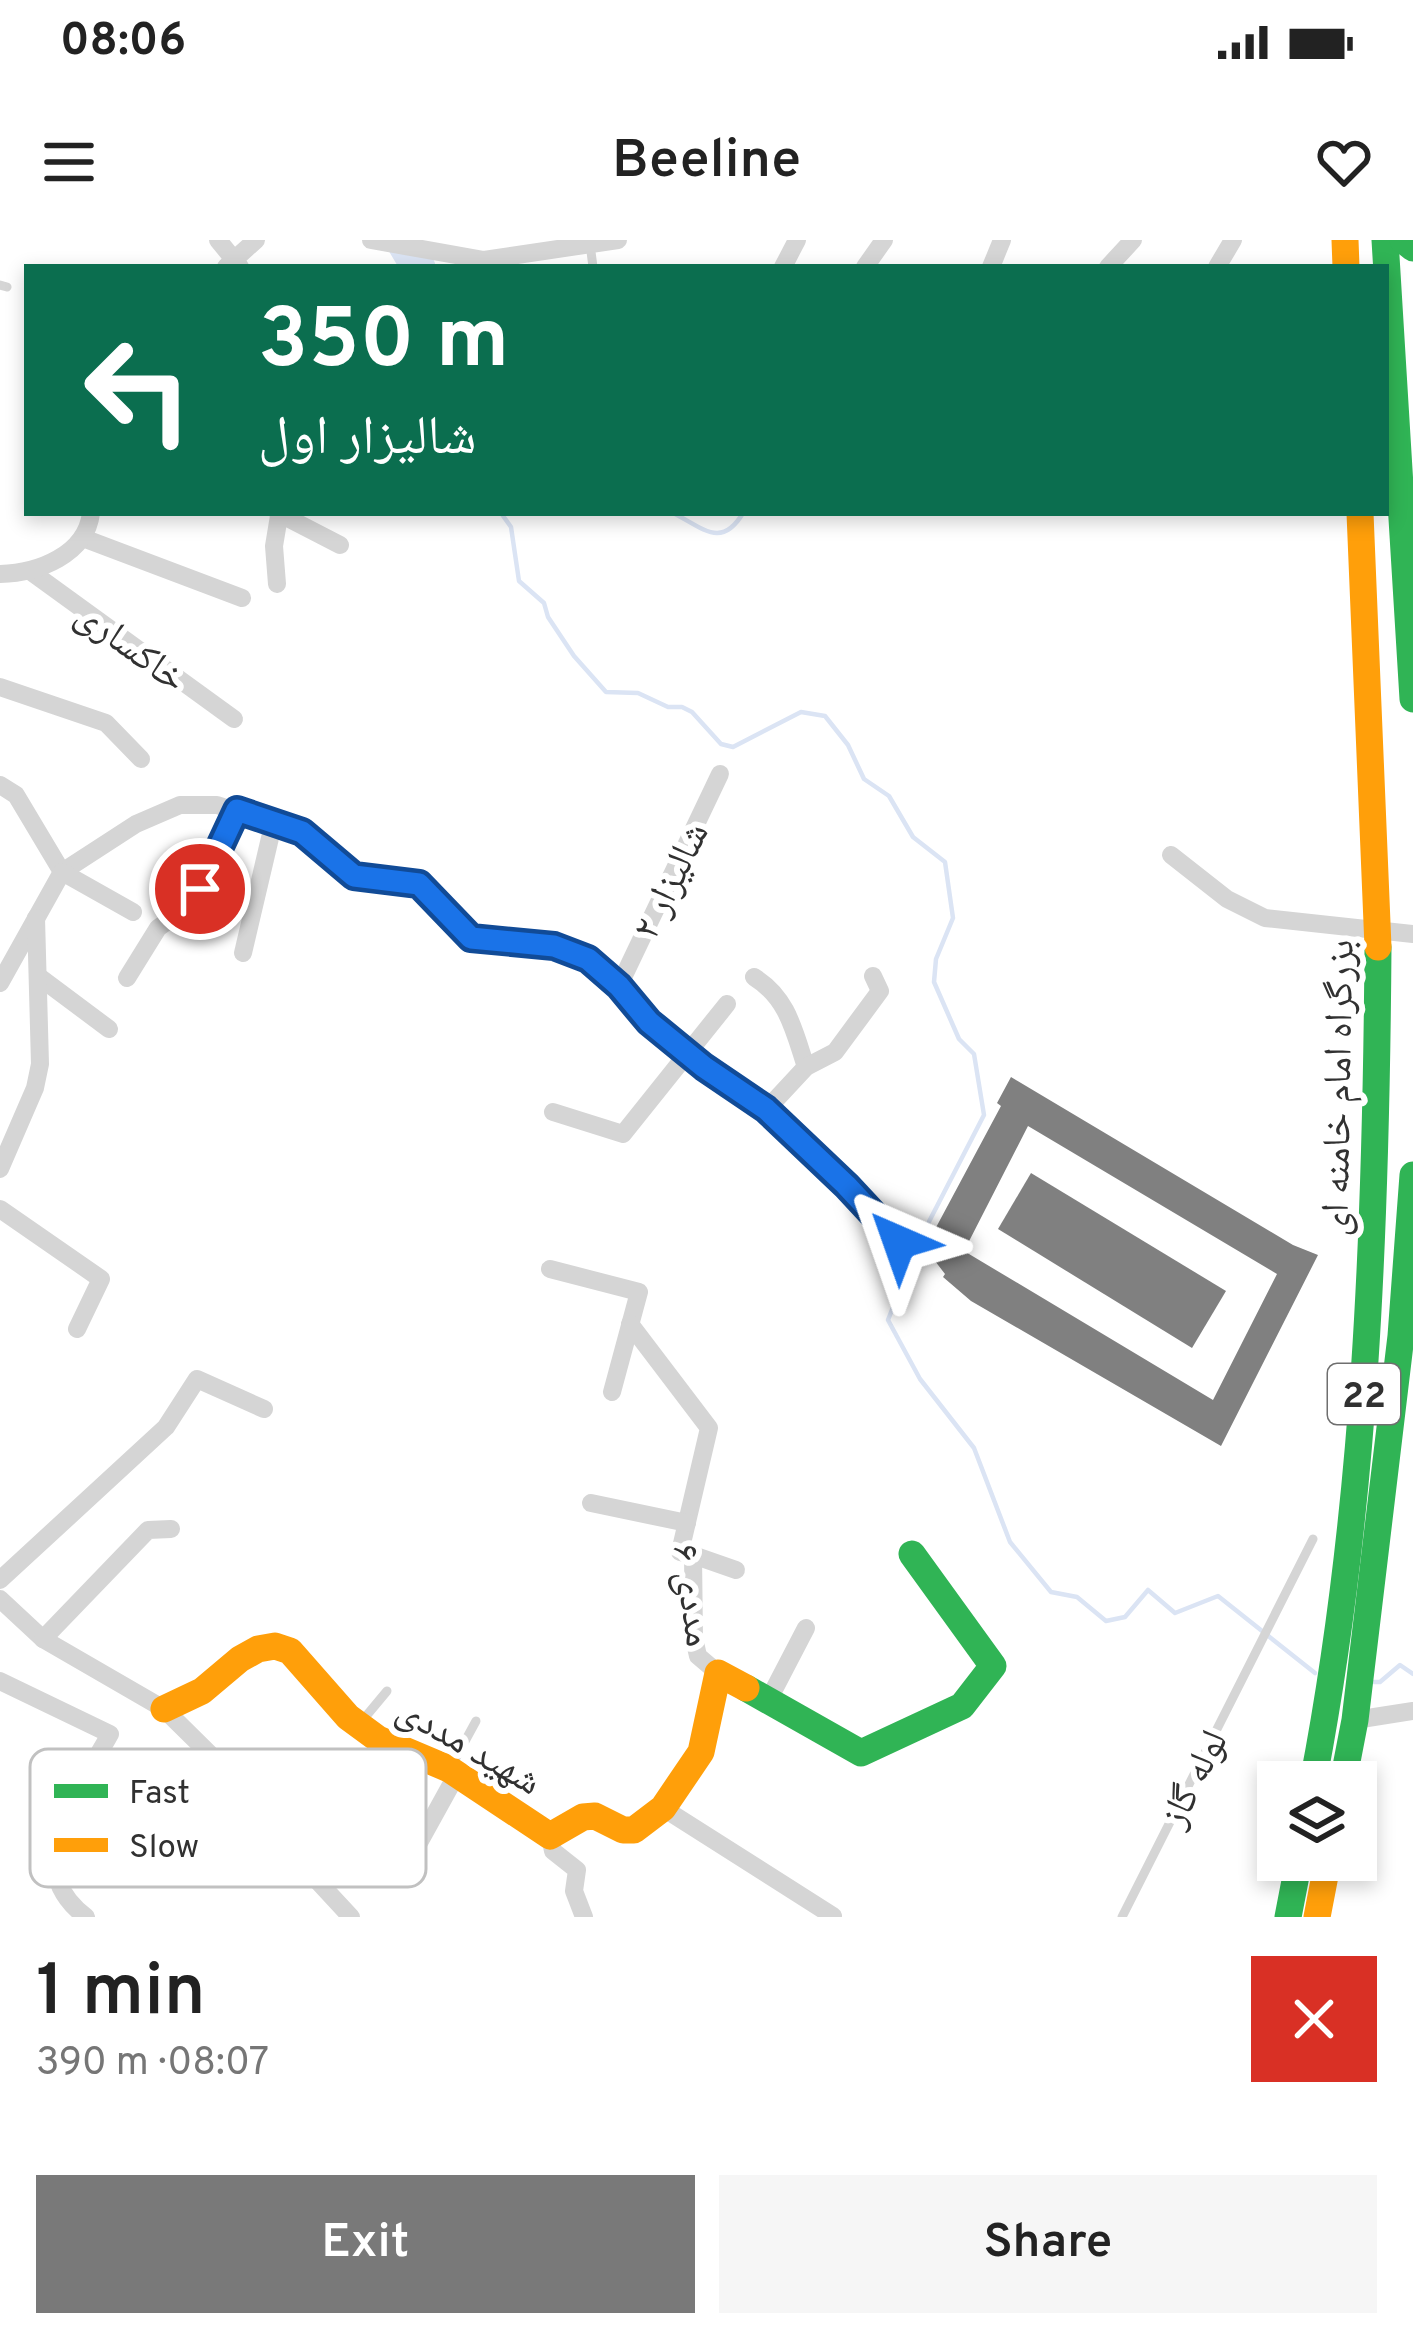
<!DOCTYPE html>
<meta charset="utf-8">
<style>
body{margin:0;font-family:Overpass,"Noto Naskh Arabic",sans-serif;background:#f6f6f6;color:#222;height:100vh;display:flex;flex-direction:column;font-size:45px;white-space:nowrap}
*{box-sizing:border-box;margin:0}
p{font-size:39px;color:#767676}
.icon{flex:none;width:66px;height:66px;fill:none;stroke:currentColor;stroke-width:2;stroke-linecap:round;stroke-linejoin:round}
.map{position:relative;height:1677px;overflow:hidden}
.drawer{display:flex;flex-direction:column;background:#fff;flex:1}
.drawer>*{flex:none}
.top-card{position:absolute;left:24px;top:24px;width:1365px;height:252px;border-radius:0px;box-shadow:0 6px 18px #0003;background:#0b6e4f;color:#fff;overflow:hidden}
.controls{position:absolute;left:1257px;top:1521px;display:grid;gap:24px}
.controls a{display:grid;place-items:center;width:120px;height:120px;border-radius:0px;background:#fff;box-shadow:0 6px 18px #0003;font-size:60px}
.pin{position:absolute;display:grid;place-items:center;width:102px;height:102px;color:#fff;margin:-51px;border:6px solid #fff;border-radius:50%;box-shadow:0 3px 12px #0007}
.me{position:absolute;width:132px;margin:-66px;rotate:317deg;stroke-linejoin:round;filter:drop-shadow(0 0 9px #0008)}
.turn{display:flex;align-items:center;gap:42px;height:252px;padding:0 36px;font-size:54px}
.turn .icon{width:156px;height:156px;stroke-width:2.5}
.turn b{display:block;font-size:84px;line-height:102px}
.round{display:grid;place-items:center;flex:none;width:126px;height:126px;border-radius:0px;background:#f6f6f6}
.summary{display:flex;align-items:center;justify-content:space-between;height:204px;padding:0 36px}
h1{font-size:72px;font-weight:600;line-height:90px}
.action{display:flex;gap:24px;margin-top:auto;padding:24px 36px}
.action a{flex:1;height:138px;border-radius:0px;background:#797979;color:#fff;font-size:48px;font-weight:600;line-height:138px;text-align:center}
.action a+a{background:#f6f6f6;color:#222}
.status{display:flex;justify-content:space-between;align-items:center;height:84px;padding:0 60px;background:#fff;direction:ltr}
.status svg{height:33px;fill:currentColor}
header{display:flex;justify-content:space-between;align-items:center;height:156px;padding:0 36px;background:#fff;font-size:54px;font-weight:600}
.map>svg:first-child{display:block}
.lines{fill:none;stroke-linecap:round;stroke-linejoin:round}
.stream{stroke:#dbe4f4;stroke-width:4.5}
.river{stroke:#dbe4f4;stroke-width:27}
.building{fill:#808080;fill-rule:evenodd}
.lane{stroke:#d5d5d5;stroke-width:9}
.street{stroke:#d5d5d5;stroke-width:18}
.fast{stroke:#30b455;stroke-width:27}
.slow{stroke:#ff9f0a;stroke-width:27}
.route-casing{stroke:#114b97;stroke-width:30}
.route{stroke:#1a73e8;stroke-width:21}
.labels{text-anchor:middle;stroke-width:12;stroke-linejoin:round;paint-order:stroke}
.shield{fill:#fff;stroke:#6f6f6f;stroke-width:3}
.shield-label{font-size:36px;font-weight:bold;fill:#313131}
.street-label{font-size:39px;fill:#313131;stroke:#fff}
.key{fill:#fff;stroke:#c1c1c1;stroke-width:3}
.key-label{font-size:33px;fill:#313131}
</style>
<div class="status"><b>08:06</b><svg viewBox="0 0 49 12"><path d="M0 12V9h3v3zM5 12V6h3v6zM10 12V3h3v9zM15 12V0h3v12zM26 1h20v11H26zM47 4h2v5h-2z"/></svg></div>
<header><svg class="icon" aria-label="menu" viewBox="0 0 24 24"><path d="M4 6h16M4 12h16M4 18h16"/></svg>Beeline<svg class="icon" aria-label="heart" viewBox="0 0 24 24"><path d="M12 20l-8-8c-3-5 5-10 8-4 3-6 11-1 8 4z"/></svg></header>
<div class="map">
<svg width="1413" height="1677" viewBox="0 0 1413 1677">
<rect width="100%" height="100%" fill="#fff"/>
<g class="lines">
<g class="stream">
<path d="M 501,273 L 511,287 L 519,341 L 544,363 L 548,377 L 574,416 L 606,452 L 638,453 L 668,467 L 682,467 L 692,472 L 721,504 L 733,507 L 801,472 L 825,476 L 848,505 L 864,539 L 889,556 L 913,597 L 945,622 L 953,678 L 936,719 L 934,742 L 959,799 L 974,814 L 984,875 L 919,1001 L 888,1080 L 920,1139 L 974,1208 L 1010,1302 L 1051,1352 L 1077,1357 L 1106,1381 L 1125,1377 L 1148,1350 L 1175,1373 L 1218,1356 L 1315,1433"/>
<path d="M 673,273 C 702,287 721,310 743,273"/>
<path d="M 1374,1442 L 1380,1442 L 1400,1425 L 1413,1434"/>
</g>
<path class="river" d="M 398,0 L 408,17 L 422,27"/>
</g>
<g class="building">
<path d="M 1011,837 L 1293,1005 L 1318,1015 L 1221,1206 L 971,1061 L 943,1037 L 945,1034 L 925,1008 L 1001,866 L 997,863 ZM 1028,886 L 1277,1034 L 1213,1160 L 964,1011 Z"/>
<path d="M 1031,933 L 1226,1051 L 1192,1108 L 998,989 Z"/>
</g>
<g class="lines">
<g class="lane">
<path d="M 590,4 L 593,27"/>
<path d="M 0,45 L 7,47"/>
<path d="M 362,1481 L 387,1451"/>
<path d="M 452,1525 L 476,1481"/>
<path d="M 1122,1677 L 1313,1299"/>
</g>
<g class="street">
<path d="M 218,0 L 240,27"/>
<path d="M 371,0 L 484,20 L 618,0"/>
<path d="M 226,27 L 256,0"/>
<path d="M 783,27 L 797,0"/>
<path d="M 865,27 L 884,0"/>
<path d="M 991,27 L 1002,0"/>
<path d="M 1108,27 L 1133,0"/>
<path d="M 1217,27 L 1233,0"/>
<path d="M 278,273 L 340,305"/>
<path d="M 83,298 L 242,358"/>
<path d="M 30,331 L 234,479"/>
<path d="M 0,334 C 38,333 86,315 91,273"/>
<path d="M 277,344 L 274,306 L 279,276"/>
<path d="M 0,447 L 106,483 L 141,519"/>
<path d="M 0,545 L 16,555 L 62,632 L 136,584 L 180,565 L 217,565 L 302,592 L 354,636 L 419,644 L 471,698 L 554,706 L 588,719 L 619,746 L 649,781 L 704,827 L 766,870 L 846,945 L 899,1002"/>
<path d="M 1171,615 L 1227,659 L 1265,678 L 1413,694"/>
<path d="M 243,713 L 274,581"/>
<path d="M 38,736 L 109,789"/>
<path d="M 754,737 C 788,758 794,791 806,827"/>
<path d="M 127,738 L 158,688 L 186,668 L 200,649 L 237,570"/>
<path d="M 0,743 L 62,632 L 133,672"/>
<path d="M 619,746 L 720,534"/>
<path d="M 766,870 L 806,827 L 835,812 L 880,751 L 873,736"/>
<path d="M 553,872 L 623,894 L 727,764"/>
<path d="M 0,929 L 35,848 L 40,824 L 36,678"/>
<path d="M 0,969 L 101,1039 L 77,1089"/>
<path d="M 550,1029 L 639,1052 L 612,1152"/>
<path d="M 630,1084 L 709,1188 L 680,1312 L 693,1315 L 694,1398 L 698,1416 L 718,1433"/>
<path d="M 591,1263 L 687,1283"/>
<path d="M 693,1315 L 736,1330"/>
<path d="M 0,1340 L 166,1187 L 197,1139 L 264,1169"/>
<path d="M 0,1359 L 43,1399 L 164,1469 L 242,1546 L 260,1592 L 312,1635 L 351,1677"/>
<path d="M 43,1399 L 148,1290 L 171,1289"/>
<path d="M 0,1441 L 110,1494 C 79,1551 17,1625 86,1677"/>
<path d="M 768,1461 L 806,1388"/>
<path d="M 1355,1480 L 1413,1471"/>
<path d="M 663,1568 L 833,1676"/>
<path d="M 550,1596 L 553,1611 L 577,1630 L 574,1651 L 584,1677"/>
<path d="M 415,1610 L 457,1534"/>
</g>
<g class="fast">
<path d="M 1385,0 L 1413,459"/>
<path d="M 1403,0 L 1413,8"/>
<path d="M 746,1448 L 861,1513 L 962,1466 L 993,1426 L 912,1314"/>
<path d="M 1313,1542 C 1366,1267 1376,986 1378,707"/>
<path d="M 1343,1542 L 1355,1480 L 1401,1096 L 1413,935"/>
<path d="M 1288,1677 L 1299,1620"/>
</g>
<g class="slow">
<path d="M 1345,0 L 1346,27"/>
<path d="M 1360,273 L 1378,707"/>
<path d="M 164,1469 L 202,1451 L 240,1419 L 258,1409 L 275,1406 L 290,1411 L 348,1477 L 378,1499 L 449,1529 L 550,1596 L 583,1577 L 595,1576 L 623,1590 L 634,1590 L 663,1568 L 701,1512 L 718,1433 L 746,1448"/>
<path d="M 1317,1677 L 1328,1620"/>
</g>
</g>
<g class="lines">
<g class="route-casing">
<path id="route" d="M 200,649 L 237,570 L 302,592 L 354,636 L 419,644 L 471,698 L 554,706 L 588,719 L 619,746 L 649,782 L 704,827 L 766,869 L 846,945 L 899,1002"/>
</g>
<use href="#route" class="route"/>
</g>
<g class="labels">
<rect class="shield" x="1328" y="1124" width="72" height="60" rx="9"/>
<g class="shield-label">
<text x="1364" y="1167">22</text>
</g>
<g class="street-label">
<text transform="translate(132 405) rotate(36)" y="14">خاکساری</text>
<text transform="translate(669 640) rotate(-64)" y="14">شالیزار ۲</text>
<text transform="translate(1336 848) rotate(-89)" y="14">بزرگراه امام خامنه ای</text>
<text transform="translate(694 1355) rotate(82)" y="14">مددی ۶</text>
<text transform="translate(470 1504) rotate(30)" y="14">شهید مددی</text>
<text transform="translate(1192 1538) rotate(-63)" y="14">لوله گاز</text>
</g>
</g>
<rect x="30" y="1509" width="396" height="138" rx="18" class="key"/>
<rect x="54" y="1544" width="54" height="14" fill="#30b455"/>
<rect x="54" y="1598" width="54" height="14" fill="#ff9f0a"/>
<g class="key-label">
<text x="129" y="1563">Fast</text>
<text x="129" y="1617">Slow</text>
</g>
</svg>
<div class="controls">
<a><svg class="icon" aria-label="layers" viewBox="0 0 24 24"><path d="M12 4l9 5-9 5-9-5zM3 14l9 5 9-5"/></svg></a>
</div>
<div class="pin" style="left:200px;top:649px;background:#d93025"><svg class="icon" aria-label="arrive" viewBox="0 0 24 24"><path d="M6 21V4h12l-3 4 3 4H6"/></svg></div>
<svg class="me" style="left:899px;top:1002px" viewBox="-20 -20 40 40"><path d="M0-17L14 15 0 8-14 15z" fill="#1a73e8" stroke="#fff" stroke-width="4"/></svg>
<div class="top-card">
<div class="turn"><svg class="icon" aria-label="left" viewBox="0 0 24 24"><path d="M17 20v-9H6M10 6l-5 5 5 5"/></svg><div><b>350 m</b>شالیزار اول</div></div>
</div>
</div>
<section class="drawer">
<div class="summary"><div><h1>1 min</h1><p>390 m · 08:07</p></div><a class="round" style="background:#d93025;color:#fff"><svg class="icon" aria-label="close" viewBox="0 0 24 24"><path d="M6 6l12 12M18 6L6 18"/></svg></a></div>
<div class="action"><a>Exit</a><a>Share</a></div>
</section>
